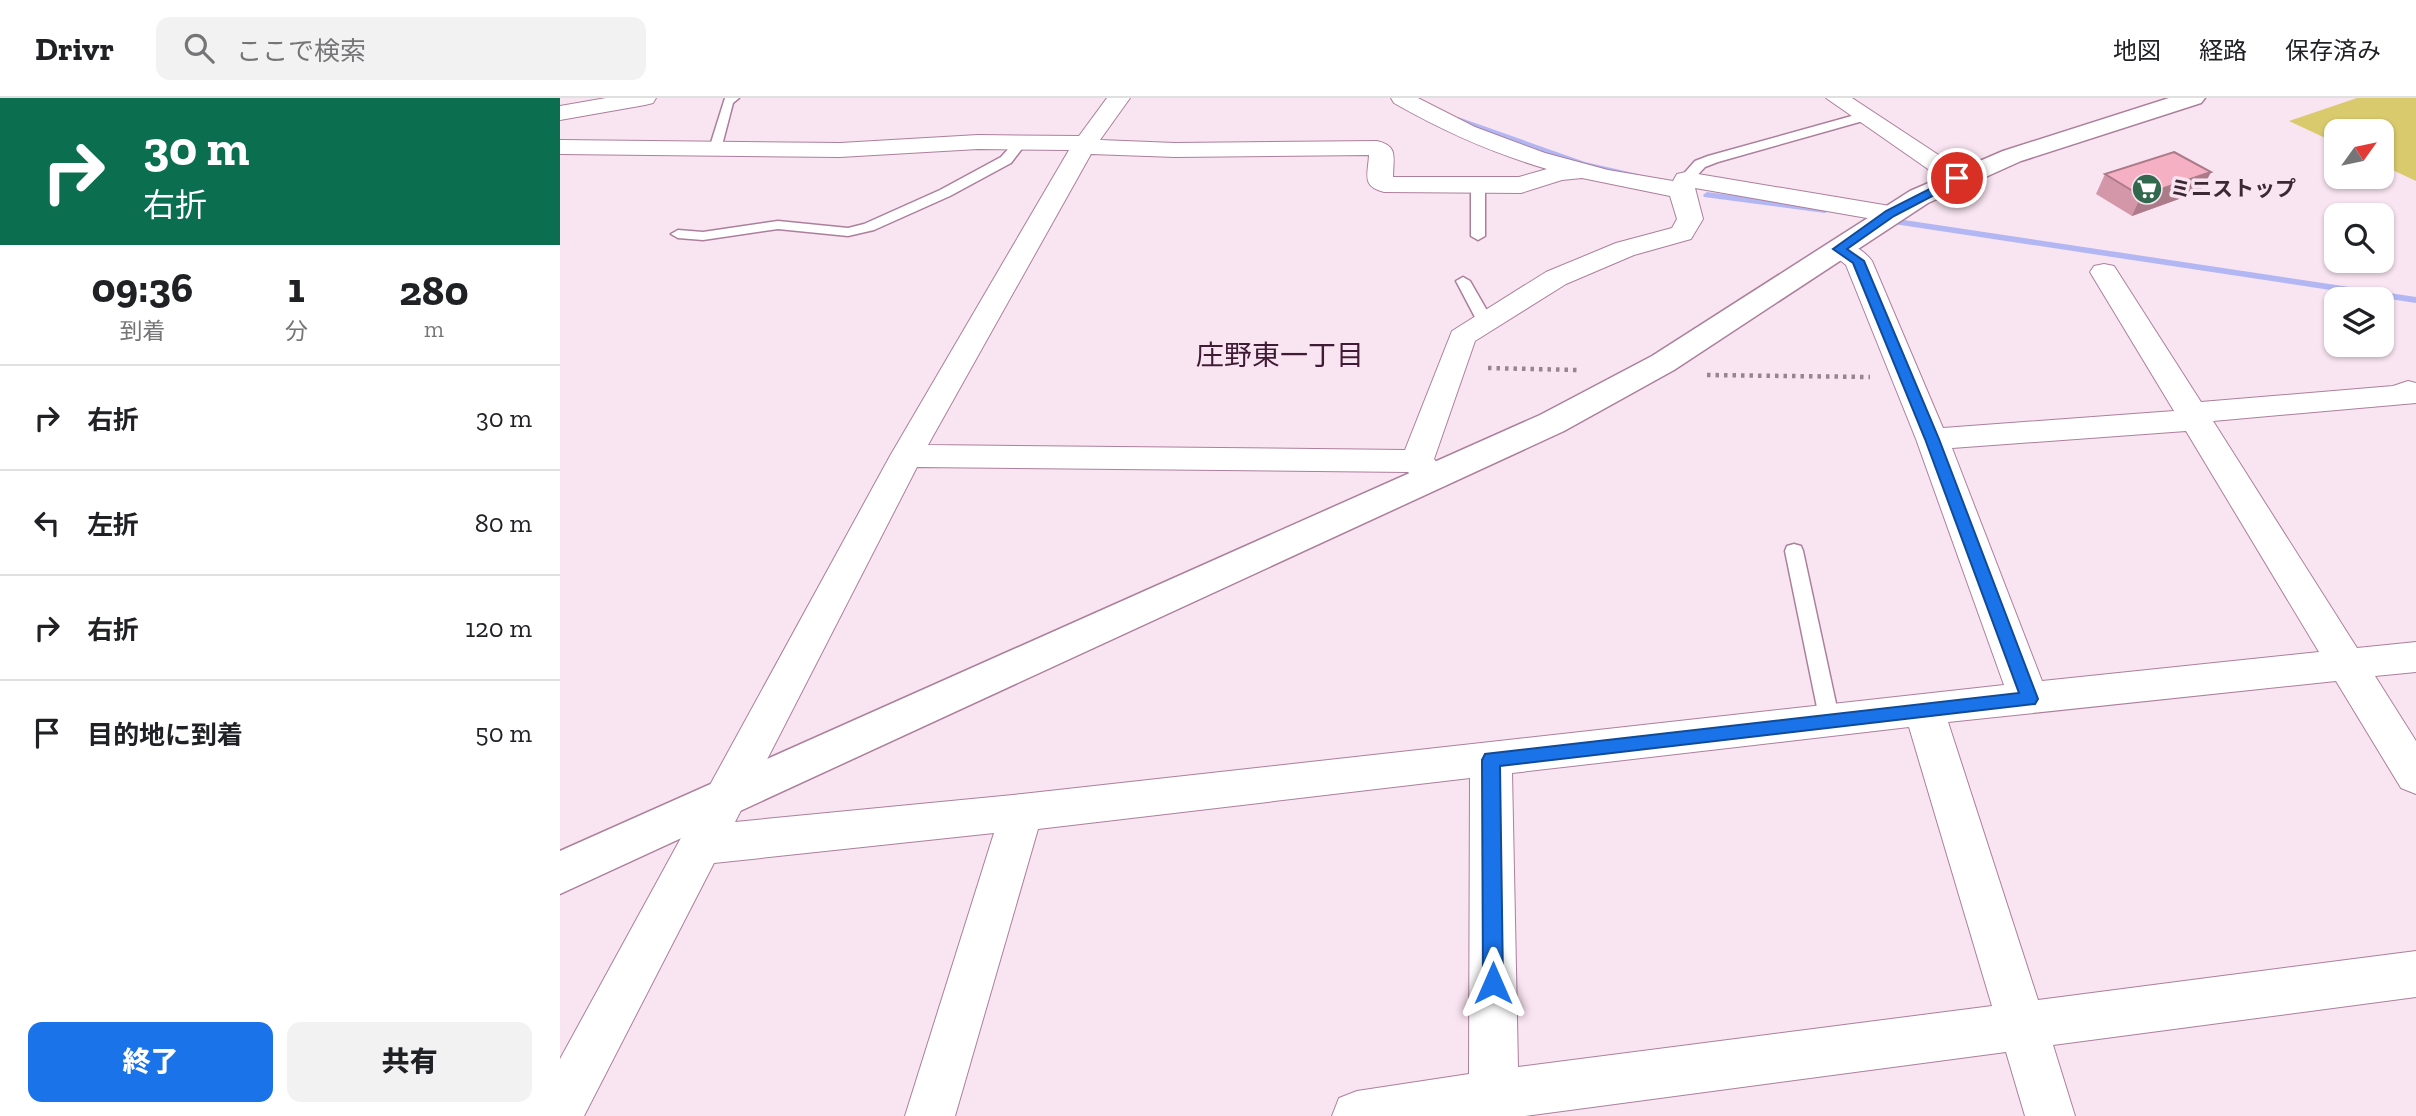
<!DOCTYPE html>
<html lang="ja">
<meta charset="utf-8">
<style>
body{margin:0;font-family:"Zilla Slab","Noto Sans JP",serif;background:#f2f2f2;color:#202124;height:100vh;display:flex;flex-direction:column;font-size:26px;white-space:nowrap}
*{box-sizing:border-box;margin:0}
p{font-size:23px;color:#757577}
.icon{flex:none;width:38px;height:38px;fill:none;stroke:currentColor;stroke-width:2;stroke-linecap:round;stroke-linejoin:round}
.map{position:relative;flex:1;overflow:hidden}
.sheet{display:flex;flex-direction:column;background:#fff;width:560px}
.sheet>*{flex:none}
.guide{background:#0b6e4f;color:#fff;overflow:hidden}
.needle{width:46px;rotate:57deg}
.tools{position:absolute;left:1764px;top:21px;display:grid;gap:14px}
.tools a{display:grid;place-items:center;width:70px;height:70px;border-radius:14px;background:#fff;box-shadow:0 2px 5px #0004;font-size:35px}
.pin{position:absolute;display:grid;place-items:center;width:60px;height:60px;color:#fff;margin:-30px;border:4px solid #fff;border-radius:50%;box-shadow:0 2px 7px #0007}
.me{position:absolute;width:77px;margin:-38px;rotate:0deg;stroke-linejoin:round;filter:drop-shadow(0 0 5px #0008)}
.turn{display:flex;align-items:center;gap:24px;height:147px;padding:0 28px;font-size:32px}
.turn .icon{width:91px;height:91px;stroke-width:2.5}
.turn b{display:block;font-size:49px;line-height:60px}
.eta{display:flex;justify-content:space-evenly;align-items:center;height:119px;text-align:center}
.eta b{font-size:42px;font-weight:800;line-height:49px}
.primary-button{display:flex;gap:14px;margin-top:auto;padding:14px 28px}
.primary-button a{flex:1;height:80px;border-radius:14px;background:#1a73e8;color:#fff;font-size:28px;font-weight:800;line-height:80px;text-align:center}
.primary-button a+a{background:#f2f2f2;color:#202124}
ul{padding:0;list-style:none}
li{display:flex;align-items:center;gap:21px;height:105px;padding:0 28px;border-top:2px solid #e0e0e0}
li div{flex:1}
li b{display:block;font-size:26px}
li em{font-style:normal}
header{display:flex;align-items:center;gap:42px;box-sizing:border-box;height:98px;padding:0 35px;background:#fff;border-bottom:2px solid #e0e0e0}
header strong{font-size:33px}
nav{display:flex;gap:38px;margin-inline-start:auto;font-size:24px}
.search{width:490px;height:63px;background:#f2f2f2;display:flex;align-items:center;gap:18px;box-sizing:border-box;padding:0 24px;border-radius:14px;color:#757577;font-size:26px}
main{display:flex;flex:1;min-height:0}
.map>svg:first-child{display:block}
.green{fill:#d9ca6d}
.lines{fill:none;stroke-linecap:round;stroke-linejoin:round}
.stream{fill:#b2b7f4;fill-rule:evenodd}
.service-casing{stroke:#ac7f9c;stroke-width:3}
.minor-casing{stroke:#ac7f9c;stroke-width:2}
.tertiary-casing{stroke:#ac7f9c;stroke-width:3}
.path{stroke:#988491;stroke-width:4.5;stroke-dasharray:3.5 5;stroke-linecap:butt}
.service{fill:#fff;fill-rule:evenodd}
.minor{fill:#fff;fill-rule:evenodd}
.tertiary{fill:#fff;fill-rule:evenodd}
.wall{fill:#d497a9}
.shaded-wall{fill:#ac7b89}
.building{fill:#f6b0c4;stroke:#ac7b89;stroke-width:2}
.route{fill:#1a73e8;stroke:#114b97;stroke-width:2}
.labels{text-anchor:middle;stroke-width:7;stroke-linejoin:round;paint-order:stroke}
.far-poi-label{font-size:21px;font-weight:bold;fill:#3b2834;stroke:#f9e4f1;text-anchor:start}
.neighbourhood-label{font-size:28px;fill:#401b35;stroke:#f9e4f1}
</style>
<header>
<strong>Drivr</strong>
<div class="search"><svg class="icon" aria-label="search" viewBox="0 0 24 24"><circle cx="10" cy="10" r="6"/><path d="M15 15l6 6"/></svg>ここで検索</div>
<nav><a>地図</a><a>経路</a><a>保存済み</a></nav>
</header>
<main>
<section class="sheet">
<div class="guide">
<div class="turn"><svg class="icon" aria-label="right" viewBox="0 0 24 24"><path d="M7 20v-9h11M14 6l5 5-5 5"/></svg><div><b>30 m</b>右折</div></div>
</div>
<div class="eta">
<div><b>09:36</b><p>到着</p></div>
<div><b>1</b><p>分</p></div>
<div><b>280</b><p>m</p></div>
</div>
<ul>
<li><svg class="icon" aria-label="right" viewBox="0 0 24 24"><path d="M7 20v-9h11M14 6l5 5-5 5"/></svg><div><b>右折</b></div><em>30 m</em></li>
<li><svg class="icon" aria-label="left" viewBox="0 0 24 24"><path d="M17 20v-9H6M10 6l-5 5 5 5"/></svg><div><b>左折</b></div><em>80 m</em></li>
<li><svg class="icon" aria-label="right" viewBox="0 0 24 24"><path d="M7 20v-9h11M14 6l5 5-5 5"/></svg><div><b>右折</b></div><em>120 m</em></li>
<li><svg class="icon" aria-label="arrive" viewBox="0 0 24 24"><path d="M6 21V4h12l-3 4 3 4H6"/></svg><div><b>目的地に到着</b></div><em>50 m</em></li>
</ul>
<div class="primary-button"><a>終了</a><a>共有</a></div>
</section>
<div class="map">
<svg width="1856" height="1018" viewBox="0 0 1856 1018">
<rect width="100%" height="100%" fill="#f9e4f1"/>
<path class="green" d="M 1797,0 L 1856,0 L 1856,83 L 1822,67 L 1822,33 L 1776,33 L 1776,45 L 1729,23 Z"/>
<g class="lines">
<g class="stream">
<path d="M 892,19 L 898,19 L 1025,64 L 1091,79 L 1087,81 L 1020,68 L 892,23 Z"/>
<path d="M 1147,94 L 1265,109 L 1269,112 L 1265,115 L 1144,99 L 1143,97 Z"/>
<path d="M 1324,119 L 1856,199 L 1856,205 L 1321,124 L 1321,120 Z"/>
</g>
<g class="service-casing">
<g id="service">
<path d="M 165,0 L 179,0 L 173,5 L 161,51 L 155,55 L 149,51 Z"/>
<path d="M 1306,14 L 1310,15 L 1310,21 L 1158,64 L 1145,69 L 1131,84 L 1121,84 L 1119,81 L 1135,63 L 1148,58 Z"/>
<path d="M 461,40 L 467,44 L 451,65 L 390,98 L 314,132 L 288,138 L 218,131 L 143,142 L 118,140 L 111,136 L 118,132 L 143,134 L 218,123 L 288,130 L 304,126 L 380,92 L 441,59 L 457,41 Z"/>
<path d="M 918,84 L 925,88 L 925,138 L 918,142 L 911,138 L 911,88 Z"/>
<path d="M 903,179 L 910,183 L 933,223 L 930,226 L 920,226 L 917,223 L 896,183 Z"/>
<path d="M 1234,446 L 1241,448 L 1243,453 L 1280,624 L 1277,630 L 1270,633 L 1263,630 L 1260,624 L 1225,453 L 1227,448 Z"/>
</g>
</g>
<g class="minor-casing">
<g id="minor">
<path d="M 46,0 L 96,0 L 93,5 L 85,7 L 0,22 L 0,8 Z"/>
<path d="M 547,0 L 570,0 L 540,42 L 615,45 L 817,43 C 839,48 833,60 833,79 L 959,79 L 987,71 C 932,55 883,33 834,5 L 831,0 L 858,0 L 915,29 L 985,55 L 1048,72 L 1113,83 L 1117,76 L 1126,74 L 1330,108 L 1339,111 L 1343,116 L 1339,121 L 1330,124 L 1135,90 L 1143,121 L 1131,141 L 1074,157 L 1006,186 L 915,243 L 874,361 L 890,380 L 885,388 C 867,393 860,387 848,374 L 357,369 L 175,724 L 462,696 L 1444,587 L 1356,341 L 1286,167 L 1266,151 L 1270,145 C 1285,141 1302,150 1312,163 L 1383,330 L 1614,313 L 1530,174 L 1534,168 L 1544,166 L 1554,168 L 1641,304 L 1833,288 L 1848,283 L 1856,285 L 1856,305 L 1653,323 L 1797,550 L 1856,544 L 1856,574 L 1815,578 L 1856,643 L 1856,696 L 1841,690 L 1776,583 L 1388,624 L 1478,902 L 1856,853 L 1856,899 L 1493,947 L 1515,1018 L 1465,1018 L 1446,954 L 965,1018 L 772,1018 L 779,1000 L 797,993 L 909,976 L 910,680 L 478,731 L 395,1018 L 345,1018 L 434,735 L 154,765 L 24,1018 L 0,1018 L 0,961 L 330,358 L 509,52 L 418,51 L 280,59 L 0,56 L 0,42 L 280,45 L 418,37 L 519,38 ZM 531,56 L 615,59 L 809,57 C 808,77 801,88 824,94 L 961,95 L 1002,82 L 1022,80 L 1110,98 L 1117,121 L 1112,130 L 1056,145 L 986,174 L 892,233 L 845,352 L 368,347 ZM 1626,333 L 1759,554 L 1482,583 L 1392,350 ZM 1349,629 L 1432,908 L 958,969 L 952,675 Z"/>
<path d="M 1266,0 L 1292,0 L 1406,75 L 1409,80 L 1406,85 L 1397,87 L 1388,85 Z"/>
</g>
</g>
<g class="tertiary-casing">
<path id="tertiary" d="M 1609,0 L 1645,0 L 1641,5 L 1461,63 L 1368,105 L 1114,272 L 1004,333 L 0,796 L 0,753 L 980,317 L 1092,258 L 1350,93 L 1443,53 Z"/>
</g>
<g class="path">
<path d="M 928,270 L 1017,272"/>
<path d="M 1147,277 L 1310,279"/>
</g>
<use href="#service" class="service"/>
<use href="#minor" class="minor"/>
<use href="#tertiary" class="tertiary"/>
</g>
<path class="wall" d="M 1651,74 L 1641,93 L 1572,118 L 1536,96 L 1545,76 Z"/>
<path class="shaded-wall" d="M 1651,74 L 1641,93 L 1572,118 L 1581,98 Z"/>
<path class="building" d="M 1614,54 L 1651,74 L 1581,98 L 1545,76 Z"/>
<path class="route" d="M 1397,77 L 1403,80 L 1401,83 L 1334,118 L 1287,151 L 1304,163 L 1379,341 L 1478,601 L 1475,606 L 940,668 L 943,885 L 941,892 L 933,895 L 926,892 L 923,885 L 922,662 L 925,656 L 1459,595 L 1365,341 L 1293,165 L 1273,151 L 1326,113 Z"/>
<defs>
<g id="supermarket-disc" transform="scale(1.575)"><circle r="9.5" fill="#32684d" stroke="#f9e4f1"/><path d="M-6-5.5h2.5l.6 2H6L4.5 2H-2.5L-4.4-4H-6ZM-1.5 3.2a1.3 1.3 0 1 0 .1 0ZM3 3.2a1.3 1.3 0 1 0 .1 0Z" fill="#fff"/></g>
</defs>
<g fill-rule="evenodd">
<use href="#supermarket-disc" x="1587" y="91"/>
</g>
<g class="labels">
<g class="far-poi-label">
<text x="1610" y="98">ミニストップ</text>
</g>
<g class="neighbourhood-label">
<text x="720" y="267">庄野東一丁目</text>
</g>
</g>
</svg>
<div class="tools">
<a><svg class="needle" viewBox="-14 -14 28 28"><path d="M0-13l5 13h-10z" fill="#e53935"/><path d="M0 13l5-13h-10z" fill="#757577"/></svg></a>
<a><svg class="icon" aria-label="search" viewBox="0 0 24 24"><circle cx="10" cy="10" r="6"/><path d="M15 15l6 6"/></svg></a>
<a><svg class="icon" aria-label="layers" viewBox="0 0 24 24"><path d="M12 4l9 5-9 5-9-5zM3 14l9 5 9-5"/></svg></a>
</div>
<div class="pin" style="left:1397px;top:80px;background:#d93025"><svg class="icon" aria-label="arrive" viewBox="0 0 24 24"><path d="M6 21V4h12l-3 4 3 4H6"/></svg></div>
<svg class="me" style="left:933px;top:885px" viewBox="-20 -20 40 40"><path d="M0-17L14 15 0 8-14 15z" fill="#1a73e8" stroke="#fff" stroke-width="4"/></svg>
</div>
</main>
